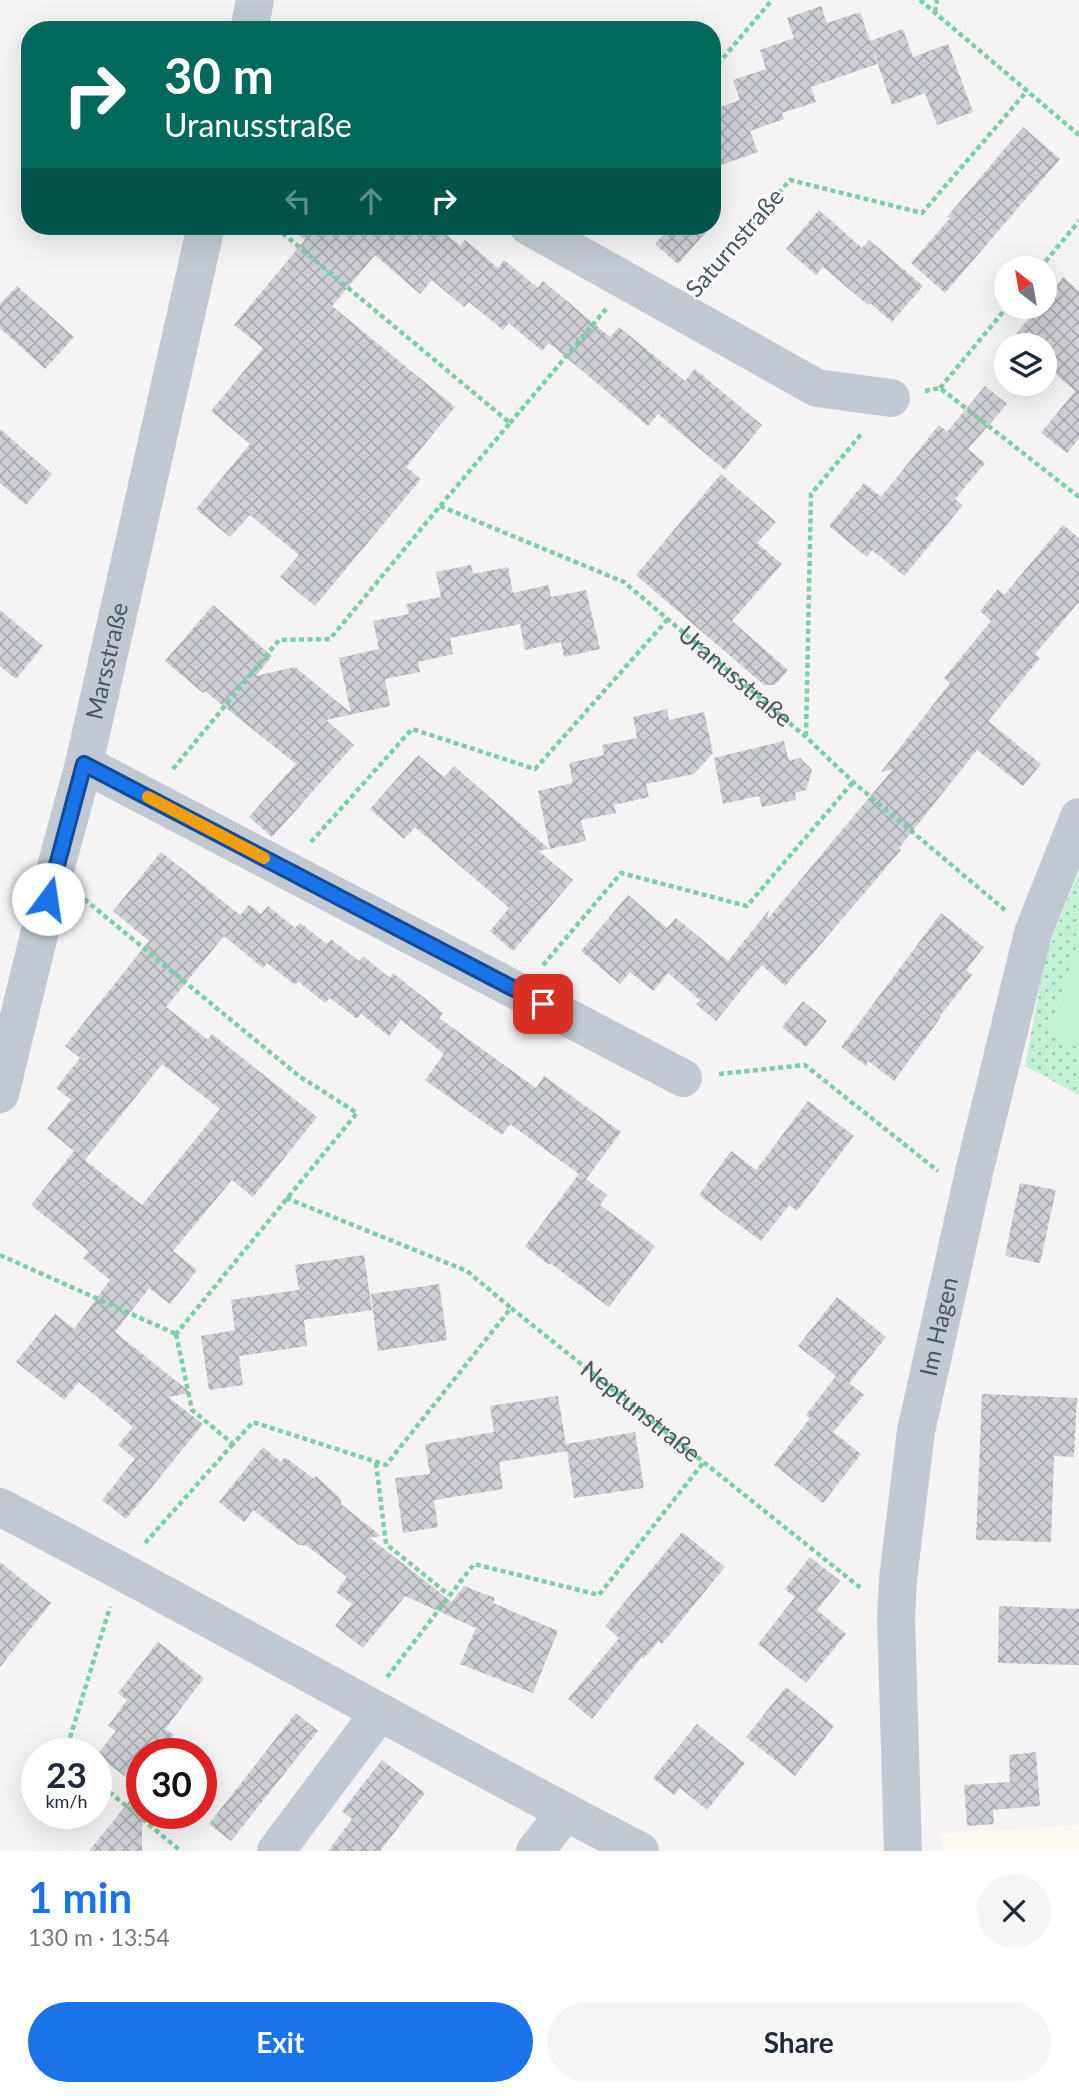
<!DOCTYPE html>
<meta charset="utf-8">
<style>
body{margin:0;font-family:Lato,sans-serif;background:#f6f6f7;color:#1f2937;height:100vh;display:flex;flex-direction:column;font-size:26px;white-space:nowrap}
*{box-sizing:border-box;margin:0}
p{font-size:23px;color:#747a83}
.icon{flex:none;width:38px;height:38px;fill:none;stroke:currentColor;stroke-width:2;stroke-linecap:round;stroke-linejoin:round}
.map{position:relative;height:1851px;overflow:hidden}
.panel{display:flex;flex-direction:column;background:#fff;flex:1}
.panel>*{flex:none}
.banner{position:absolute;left:21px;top:21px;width:700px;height:214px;border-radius:28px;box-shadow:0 7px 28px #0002;background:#00695c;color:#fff;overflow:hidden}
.needle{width:46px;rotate:329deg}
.buttons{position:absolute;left:994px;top:256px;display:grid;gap:14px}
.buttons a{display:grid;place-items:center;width:63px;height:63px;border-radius:50%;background:#fff;box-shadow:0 7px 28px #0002;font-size:35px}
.speed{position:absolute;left:21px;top:1738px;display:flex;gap:14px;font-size:35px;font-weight:700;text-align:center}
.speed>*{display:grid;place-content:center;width:91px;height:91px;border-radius:50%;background:#fff;box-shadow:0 7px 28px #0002;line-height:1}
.speed small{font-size:18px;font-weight:400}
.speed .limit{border:10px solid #d22;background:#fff;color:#111}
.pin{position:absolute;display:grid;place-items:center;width:60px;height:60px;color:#fff;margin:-30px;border-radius:14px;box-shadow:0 4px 10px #0006}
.me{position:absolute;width:77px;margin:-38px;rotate:14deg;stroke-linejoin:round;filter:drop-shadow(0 0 5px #0008)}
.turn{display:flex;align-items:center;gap:24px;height:147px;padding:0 28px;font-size:32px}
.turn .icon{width:91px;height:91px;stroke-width:2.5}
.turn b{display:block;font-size:49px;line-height:60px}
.lanes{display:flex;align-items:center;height:66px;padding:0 28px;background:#0003;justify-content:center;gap:35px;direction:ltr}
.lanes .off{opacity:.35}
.round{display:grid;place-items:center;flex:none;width:74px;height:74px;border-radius:37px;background:#f6f6f7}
.headline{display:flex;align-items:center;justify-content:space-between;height:119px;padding:0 28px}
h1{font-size:42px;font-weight:700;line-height:52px;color:#1a73e8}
.primary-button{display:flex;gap:14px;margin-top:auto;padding:14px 28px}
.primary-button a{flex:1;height:80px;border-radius:42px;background:#1a73e8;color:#fff;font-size:28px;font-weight:700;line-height:80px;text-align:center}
.primary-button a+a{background:#f6f6f7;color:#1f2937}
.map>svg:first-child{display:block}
.commercial{fill:#fdf9ef}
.grass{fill:#c3f1d5}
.park{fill:url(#park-dots)}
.building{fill:url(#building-cross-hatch);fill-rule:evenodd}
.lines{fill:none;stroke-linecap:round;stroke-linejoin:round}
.path{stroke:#7ad0a6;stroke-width:4.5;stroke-dasharray:5 3.5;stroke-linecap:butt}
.minor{stroke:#c1cad2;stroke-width:38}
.route-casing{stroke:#114b97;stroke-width:18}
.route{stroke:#1a73e8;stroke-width:12}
.slow{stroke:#f59e0b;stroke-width:12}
.labels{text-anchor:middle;stroke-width:5;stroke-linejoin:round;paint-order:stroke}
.street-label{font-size:24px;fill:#4a5661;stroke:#fff}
</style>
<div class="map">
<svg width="1079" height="1851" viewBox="0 0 1079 1851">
<defs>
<pattern id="park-dots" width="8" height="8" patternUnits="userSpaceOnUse" patternTransform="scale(1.75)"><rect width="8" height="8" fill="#c3f1d5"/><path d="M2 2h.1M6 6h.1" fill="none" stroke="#a0c6b0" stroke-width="1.8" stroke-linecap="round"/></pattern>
<pattern id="building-cross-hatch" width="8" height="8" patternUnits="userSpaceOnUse" patternTransform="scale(1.75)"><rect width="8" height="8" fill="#cdcfd5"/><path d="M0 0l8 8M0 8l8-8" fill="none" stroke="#a8abb0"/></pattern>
</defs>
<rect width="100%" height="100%" fill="#f5f3f3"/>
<path class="commercial" d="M 1079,1825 L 1079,1851 L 942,1851 L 941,1833 Z"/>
<path class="grass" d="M 1079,938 L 1079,1048 L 1049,1034 Z"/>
<path class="park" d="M 1079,871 L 1079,938 L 1049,1033 L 1079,1048 L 1079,1095 L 1025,1066 L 1046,953 Z"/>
<g class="building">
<path d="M 821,6 L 827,23 L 860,12 L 870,41 L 903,29 L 913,57 L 948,44 L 973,112 L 937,125 L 925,93 L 892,105 L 871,44 L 877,64 L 811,87 L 816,102 L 782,113 L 784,119 L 750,131 L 758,152 L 721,165 L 712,139 L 712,110 L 740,100 L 733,80 L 766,69 L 760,50 L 794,38 L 787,18 Z"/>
<path d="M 1023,127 L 1060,159 L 945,293 L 911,263 L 950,218 L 947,217 Z"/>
<path d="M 819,210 L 862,248 L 869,240 L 923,286 L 892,322 L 870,303 L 868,305 L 823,267 L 816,275 L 786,249 Z"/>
<path d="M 287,226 L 436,226 L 460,246 L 465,240 L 498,268 L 504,260 L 538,288 L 543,281 L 610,337 L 619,327 L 685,381 L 695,369 L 762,425 L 725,470 L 658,414 L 648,426 L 549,343 L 542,351 L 509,323 L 503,330 L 469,302 L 464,307 L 432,280 L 420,294 L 375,255 L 332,306 L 455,407 L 406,467 L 421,479 L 315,606 L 280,577 L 299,555 L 250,515 L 230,537 L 196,509 L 250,444 L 211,411 L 263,348 L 234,325 L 305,240 Z"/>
<path d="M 671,226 L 711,226 L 678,264 L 655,244 Z"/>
<path d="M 1063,277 L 1079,291 L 1079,438 L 1067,453 L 1041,433 L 1075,391 L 1045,365 L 1045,345 L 1007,345 L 1039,306 L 1045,306 L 1045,299 Z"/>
<path d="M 17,286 L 74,337 L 45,369 L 0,328 L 0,304 Z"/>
<path d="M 985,386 L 1007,404 L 968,449 L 985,463 L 955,499 L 963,505 L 904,576 L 872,550 L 867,557 L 829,526 L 864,483 L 881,497 L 939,425 L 947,432 Z"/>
<path d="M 0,429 L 52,474 L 26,505 L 0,483 Z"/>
<path d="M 721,474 L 776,522 L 757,543 L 782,564 L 732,621 L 788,670 L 775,685 L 764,685 L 636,575 Z"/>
<path d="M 1063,525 L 1079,538 L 1079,602 L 1035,654 L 1040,658 L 988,721 L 1041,764 L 1023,786 L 977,750 L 899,848 L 901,850 L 785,986 L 762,965 L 716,1021 L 696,1004 L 700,1000 L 668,973 L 653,991 L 630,972 L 620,984 L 581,951 L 628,895 L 667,928 L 676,918 L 728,961 L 769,910 L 767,920 L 893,769 L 881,772 L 950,683 L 944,678 L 991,621 L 980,611 L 998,589 L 1004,595 Z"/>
<path d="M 471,565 L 473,574 L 508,567 L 513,593 L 548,585 L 551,597 L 586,590 L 600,649 L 564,657 L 561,642 L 525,650 L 520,624 L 450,638 L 453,654 L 418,662 L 420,672 L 385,679 L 390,706 L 326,720 L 354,745 L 272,837 L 249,817 L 296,764 L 205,691 L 203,693 L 165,661 L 213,605 L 272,656 L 256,676 L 295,667 L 351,713 L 339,658 L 379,649 L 373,621 L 409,614 L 406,604 L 441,597 L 436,572 Z"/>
<path d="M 0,610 L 43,646 L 16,679 L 0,666 Z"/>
<path d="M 667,709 L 669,720 L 704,712 L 713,753 L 694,774 L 646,784 L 649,797 L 614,805 L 616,813 L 581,820 L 586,841 L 550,849 L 538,791 L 573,783 L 569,763 L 604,755 L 602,745 L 637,738 L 633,717 Z"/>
<path d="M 784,741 L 789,761 L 800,758 L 812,770 L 806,790 L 795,793 L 796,800 L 762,807 L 759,796 L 723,804 L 714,758 Z"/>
<path d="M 418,755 L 444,777 L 454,766 L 549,849 L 539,851 L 573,880 L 513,951 L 490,931 L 509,908 L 415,827 L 404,839 L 370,809 Z"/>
<path d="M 161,852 L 240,915 L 249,905 L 261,914 L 268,906 L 295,928 L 300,923 L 327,944 L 331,939 L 359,961 L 363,956 L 390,978 L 393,973 L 443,1013 L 439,1018 L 536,1088 L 544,1076 L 621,1132 L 586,1179 L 607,1195 L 600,1205 L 655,1246 L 609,1307 L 550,1263 L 549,1265 L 525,1246 L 579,1174 L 510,1124 L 502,1135 L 425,1080 L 444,1054 L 401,1020 L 389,1036 L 361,1014 L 357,1019 L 330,998 L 325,1003 L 298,981 L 295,985 L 267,963 L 263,968 L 224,936 L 166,1007 L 208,1040 L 212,1034 L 317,1117 L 253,1197 L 232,1180 L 173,1251 L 197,1270 L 170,1304 L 149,1288 L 115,1332 L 191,1393 L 168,1397 L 203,1424 L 126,1519 L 102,1500 L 135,1459 L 118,1445 L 133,1427 L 79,1382 L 64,1400 L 16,1362 L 55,1314 L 74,1329 L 110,1280 L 83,1258 L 89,1251 L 31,1205 L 74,1151 L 47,1129 L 71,1100 L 56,1088 L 80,1058 L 65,1046 L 149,941 L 113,911 ZM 162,1064 L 220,1109 L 142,1205 L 85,1160 Z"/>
<path d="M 941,913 L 984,947 L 966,970 L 972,975 L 940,1016 L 941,1017 L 894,1081 L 868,1061 L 866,1066 L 841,1047 Z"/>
<path d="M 803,1001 L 827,1021 L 806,1047 L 782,1027 Z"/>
<path d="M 808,1101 L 854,1136 L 797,1211 L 789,1205 L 761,1241 L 699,1195 L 731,1151 L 756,1170 Z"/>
<path d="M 1020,1183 L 1056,1190 L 1040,1263 L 1005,1256 Z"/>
<path d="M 364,1255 L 372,1310 L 304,1320 L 307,1346 L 239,1356 L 243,1385 L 209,1390 L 201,1336 L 235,1330 L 231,1300 L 299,1290 L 295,1265 Z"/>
<path d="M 439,1284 L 447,1340 L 378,1351 L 371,1294 Z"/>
<path d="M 837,1297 L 886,1337 L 849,1383 L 864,1395 L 833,1432 L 861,1454 L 823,1503 L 774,1465 L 810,1418 L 806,1415 L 836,1376 L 798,1346 Z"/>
<path d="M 982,1394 L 1077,1398 L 1074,1457 L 1054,1456 L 1051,1542 L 976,1540 Z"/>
<path d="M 558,1396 L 567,1451 L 499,1462 L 503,1489 L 434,1500 L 438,1527 L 403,1533 L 395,1478 L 430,1474 L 425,1444 L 494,1432 L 490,1406 Z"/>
<path d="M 635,1432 L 644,1488 L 574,1498 L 566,1444 Z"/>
<path d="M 263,1447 L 281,1462 L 285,1457 L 314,1479 L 316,1476 L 341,1499 L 341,1504 L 381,1536 L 370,1538 L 452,1602 L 464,1586 L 495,1598 L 493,1603 L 558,1631 L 533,1693 L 460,1664 L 476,1628 L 405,1596 L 363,1648 L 335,1626 L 352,1604 L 336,1592 L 347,1577 L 306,1545 L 299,1545 L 253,1510 L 244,1522 L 219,1502 Z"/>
<path d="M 682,1532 L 725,1567 L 662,1644 L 659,1641 L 644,1658 L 642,1657 L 592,1719 L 568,1699 L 619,1638 L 605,1626 Z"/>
<path d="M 810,1557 L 840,1581 L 817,1610 L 846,1634 L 806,1683 L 758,1644 L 795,1597 L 785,1589 Z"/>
<path d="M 0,1562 L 51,1603 L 0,1667 Z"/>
<path d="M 999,1606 L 1079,1609 L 1079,1665 L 998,1663 Z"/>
<path d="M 158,1642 L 204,1678 L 165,1729 L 174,1735 L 160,1754 L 142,1754 L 142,1851 L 89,1851 L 140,1788 L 97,1755 L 116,1731 L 108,1726 L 127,1700 L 118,1693 Z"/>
<path d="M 786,1687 L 834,1726 L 795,1776 L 746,1737 Z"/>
<path d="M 296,1713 L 318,1731 L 231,1841 L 209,1824 Z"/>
<path d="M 697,1724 L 745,1763 L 707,1810 L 680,1788 L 674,1795 L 653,1778 Z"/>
<path d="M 1036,1752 L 1040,1806 L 993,1810 L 994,1824 L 967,1826 L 964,1785 L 1010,1782 L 1009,1755 Z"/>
<path d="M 382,1760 L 425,1793 L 380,1851 L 328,1851 L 352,1819 L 342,1811 Z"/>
</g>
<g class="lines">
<g class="path">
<path d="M 920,0 L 1079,135"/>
<path d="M 935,12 L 937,0"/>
<path d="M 712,71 L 772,0"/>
<path d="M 1040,268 L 1079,221"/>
<path d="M 700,283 L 790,180 L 922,213 L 1027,91"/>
<path d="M 940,388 L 1008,306"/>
<path d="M 925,391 L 940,388 L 1079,497"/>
<path d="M 510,423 L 606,309"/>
<path id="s1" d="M 440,506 L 624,582 L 806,737 L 853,782 L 1005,910"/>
<path d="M 806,736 L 811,494 L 863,432"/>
<path d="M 173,769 L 279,640 L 330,639 L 440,506 L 510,423 L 274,226"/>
<path d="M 311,842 L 412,729 L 535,769 L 668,619"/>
<path d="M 84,899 L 299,1076 L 357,1113 L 176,1334"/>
<path d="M 543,965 L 621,873 L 747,906 L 853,782"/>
<path d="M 719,1074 L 805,1065 L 938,1171"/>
<path d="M 286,1198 L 467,1271 L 511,1308"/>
<path d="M 0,1255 L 176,1334"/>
<path id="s2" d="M 176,1334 L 192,1410 L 233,1444 L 253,1422 L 386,1465 L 511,1308 L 862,1589"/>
<path d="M 376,1463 L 386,1544 L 449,1595"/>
<path d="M 145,1543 L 233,1444"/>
<path d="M 387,1677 L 474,1564 L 599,1595 L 703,1463"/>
<path d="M 65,1754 L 110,1607"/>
<path d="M 96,1781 L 181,1851"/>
</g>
<g class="minor">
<path d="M 249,30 L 255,0"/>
<path d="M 528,226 L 817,388 L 891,398"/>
<path d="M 84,764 L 683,1078"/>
<path id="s3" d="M 0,1094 L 54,874 L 84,764 L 206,226"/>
<path d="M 0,1507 C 215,1619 425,1740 640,1851"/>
<path d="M 276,1851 L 380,1712"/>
<path d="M 535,1851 L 566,1812"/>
<path id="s4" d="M 903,1851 L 896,1617 L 898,1579 L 916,1431 L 975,1168 L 1033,933 L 1079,817"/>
</g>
</g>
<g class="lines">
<g class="route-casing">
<path id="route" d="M 48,899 L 84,764 L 543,1004"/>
</g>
<use href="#route" class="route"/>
<path class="slow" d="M 148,797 L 264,858"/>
</g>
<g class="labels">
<g class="street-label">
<text transform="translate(735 243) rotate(-49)" y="8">Saturnstraße</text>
<text dy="8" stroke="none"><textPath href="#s3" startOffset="446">Marsstraße</textPath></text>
<text dy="8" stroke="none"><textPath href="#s1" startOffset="345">Uranusstraße</textPath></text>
<text dy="8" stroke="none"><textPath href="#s4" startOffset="528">Im Hagen</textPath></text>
<text dy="8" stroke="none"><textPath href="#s2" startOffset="667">Neptunstraße</textPath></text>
</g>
</g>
</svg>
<div class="buttons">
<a><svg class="needle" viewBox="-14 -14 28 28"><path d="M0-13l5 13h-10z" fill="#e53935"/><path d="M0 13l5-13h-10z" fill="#747a83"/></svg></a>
<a><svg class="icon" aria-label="layers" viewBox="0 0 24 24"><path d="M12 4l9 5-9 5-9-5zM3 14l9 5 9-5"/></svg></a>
</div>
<div class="speed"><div>23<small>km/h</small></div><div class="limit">30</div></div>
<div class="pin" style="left:543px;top:1004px;background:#d93025"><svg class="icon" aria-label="arrive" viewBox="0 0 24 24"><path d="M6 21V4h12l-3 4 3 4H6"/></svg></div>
<svg class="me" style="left:48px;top:899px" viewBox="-20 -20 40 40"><circle r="19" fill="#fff"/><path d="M0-13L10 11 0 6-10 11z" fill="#1a73e8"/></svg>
<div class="banner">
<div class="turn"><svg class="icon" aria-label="right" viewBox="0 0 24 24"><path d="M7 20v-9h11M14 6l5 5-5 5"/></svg><div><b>30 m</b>Uranusstraße</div></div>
<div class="lanes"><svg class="icon off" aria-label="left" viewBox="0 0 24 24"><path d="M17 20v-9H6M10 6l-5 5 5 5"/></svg><svg class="icon off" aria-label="ahead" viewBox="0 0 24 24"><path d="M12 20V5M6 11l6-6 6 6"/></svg><svg class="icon" aria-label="right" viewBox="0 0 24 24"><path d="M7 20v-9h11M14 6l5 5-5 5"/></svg></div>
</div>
</div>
<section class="panel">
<div class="headline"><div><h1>1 min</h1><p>130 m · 13:54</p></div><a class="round"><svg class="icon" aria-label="close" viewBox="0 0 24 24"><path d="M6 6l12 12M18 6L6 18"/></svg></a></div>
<div class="primary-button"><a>Exit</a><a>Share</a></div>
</section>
